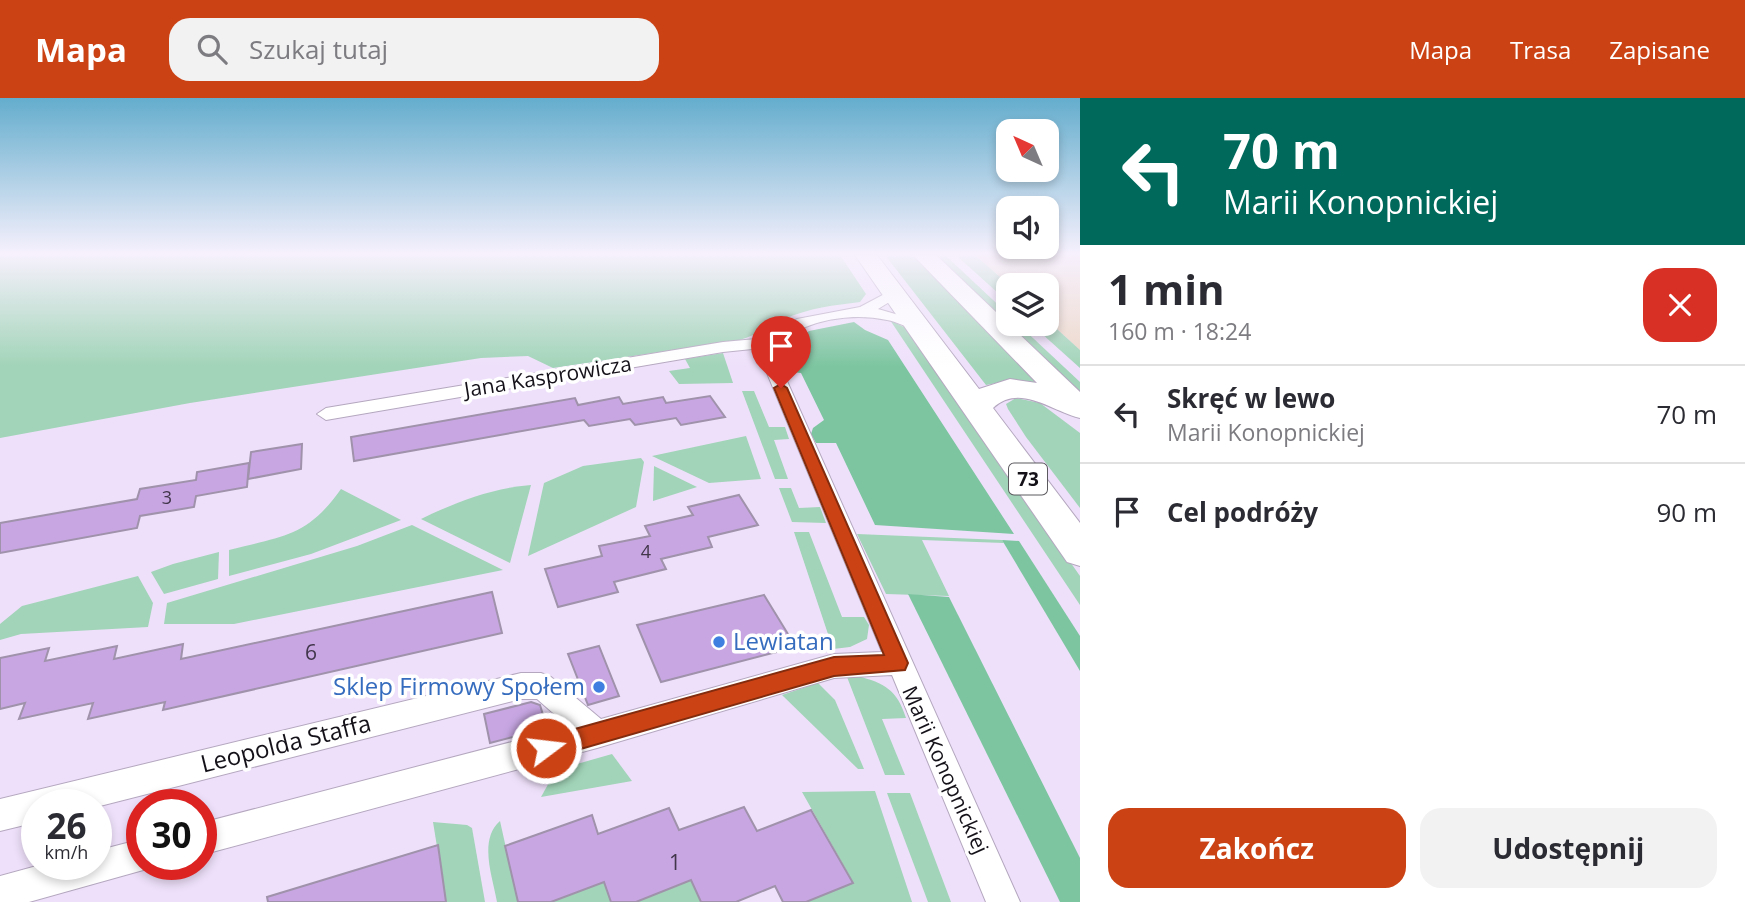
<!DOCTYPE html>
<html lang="pl">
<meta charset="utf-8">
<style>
body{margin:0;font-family:"Open Sans",sans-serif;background:#f2f2f3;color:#2b2b33;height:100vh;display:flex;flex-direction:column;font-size:26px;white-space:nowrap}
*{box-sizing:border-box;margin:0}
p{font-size:23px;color:#7c7c81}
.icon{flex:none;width:38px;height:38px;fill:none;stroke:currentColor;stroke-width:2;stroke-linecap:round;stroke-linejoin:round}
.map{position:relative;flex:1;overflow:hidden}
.side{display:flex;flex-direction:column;background:#fff;width:665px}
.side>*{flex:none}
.hud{background:#00695c;color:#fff;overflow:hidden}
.needle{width:46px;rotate:316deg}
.controls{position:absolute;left:996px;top:21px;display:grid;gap:14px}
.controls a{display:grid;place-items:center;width:63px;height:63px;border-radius:14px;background:#fff;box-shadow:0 4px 10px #0003;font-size:35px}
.speed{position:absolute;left:21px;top:691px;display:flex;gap:14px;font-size:35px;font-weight:700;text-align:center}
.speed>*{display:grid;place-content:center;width:91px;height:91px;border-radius:50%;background:#fff;box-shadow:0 4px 10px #0003;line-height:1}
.speed small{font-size:18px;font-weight:400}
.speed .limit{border:10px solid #d22;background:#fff;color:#111}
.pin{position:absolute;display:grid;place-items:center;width:60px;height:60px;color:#fff;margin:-72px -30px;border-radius:50% 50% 50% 0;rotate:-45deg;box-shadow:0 0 7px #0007}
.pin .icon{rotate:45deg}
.me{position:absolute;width:77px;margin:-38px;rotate:75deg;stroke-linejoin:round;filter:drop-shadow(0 0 5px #0008)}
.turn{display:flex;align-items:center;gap:24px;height:147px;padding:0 28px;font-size:32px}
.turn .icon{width:91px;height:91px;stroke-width:2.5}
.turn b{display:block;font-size:49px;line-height:60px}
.round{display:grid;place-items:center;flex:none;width:74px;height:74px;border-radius:21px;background:#f2f2f3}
.summary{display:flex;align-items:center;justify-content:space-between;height:119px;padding:0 28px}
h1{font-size:42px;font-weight:700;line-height:52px}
.cta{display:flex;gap:14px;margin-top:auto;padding:14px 28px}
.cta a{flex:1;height:80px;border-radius:21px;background:#cb4315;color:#fff;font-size:28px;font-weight:700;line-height:80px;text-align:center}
.cta a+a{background:#f2f2f3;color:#2b2b33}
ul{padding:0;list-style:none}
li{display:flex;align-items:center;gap:21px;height:98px;padding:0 28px;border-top:2px solid #e1e1e2}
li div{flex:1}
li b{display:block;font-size:26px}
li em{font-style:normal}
header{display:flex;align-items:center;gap:42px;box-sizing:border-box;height:98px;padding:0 35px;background:#cb4315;color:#fff}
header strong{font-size:33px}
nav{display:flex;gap:38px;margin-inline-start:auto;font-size:24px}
.search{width:490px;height:63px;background:#f2f2f3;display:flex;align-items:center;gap:18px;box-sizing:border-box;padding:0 24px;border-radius:21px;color:#7c7c81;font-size:26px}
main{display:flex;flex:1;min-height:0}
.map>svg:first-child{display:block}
.commercial{fill:#ecd8c9}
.green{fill:#a1d4b8}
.forest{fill:#7cc5a0}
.building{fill:#c7a6e2;stroke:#9f92aa;stroke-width:2}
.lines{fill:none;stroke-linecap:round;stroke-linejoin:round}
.minor-casing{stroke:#b4a7bf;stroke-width:2}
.primary-casing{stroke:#b4a7bf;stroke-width:2}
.minor{fill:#fff;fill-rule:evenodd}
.primary{fill:#fff;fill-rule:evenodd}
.route{fill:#cb4315;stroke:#842c0e;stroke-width:2}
.shop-dot{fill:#3f7fe0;stroke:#fff;stroke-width:2.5}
.labels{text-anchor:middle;stroke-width:7;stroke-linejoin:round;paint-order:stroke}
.number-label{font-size:18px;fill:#42364b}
.shield{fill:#fff;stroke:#5b585e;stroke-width:2}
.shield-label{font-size:19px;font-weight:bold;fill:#151119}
.street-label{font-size:21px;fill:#151119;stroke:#fff}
.near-number-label{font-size:21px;fill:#42364b}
.near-shop-label{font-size:24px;fill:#366cbe;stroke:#fff;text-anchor:start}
.near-street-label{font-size:24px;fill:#151119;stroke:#fff}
</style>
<header>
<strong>Mapa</strong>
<div class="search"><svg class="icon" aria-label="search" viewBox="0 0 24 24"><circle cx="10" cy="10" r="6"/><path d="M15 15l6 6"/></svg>Szukaj tutaj</div>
<nav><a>Mapa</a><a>Trasa</a><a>Zapisane</a></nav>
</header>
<main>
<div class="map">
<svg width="1080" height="804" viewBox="0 0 1080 804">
<rect width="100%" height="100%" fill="#eee0fa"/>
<path class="commercial" d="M 974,157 L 1080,157 L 1080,252 L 1047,222 L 1046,187 L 1009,187 Z"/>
<g class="green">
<path d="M 0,157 L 840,157 L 866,196 L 860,204 C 835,207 809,210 784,221 C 769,227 757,237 740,242 L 553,270 L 528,258 L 481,260 L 190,305 L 0,340 Z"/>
<path d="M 885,157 L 914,157 L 1045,291 L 1012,282 L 986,287 Z"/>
<path d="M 933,157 L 945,157 L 1008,216 L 1008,226 L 1018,226 L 1080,284 L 1080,299 Z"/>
<path d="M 956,157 L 975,157 L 1009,187 L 1008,196 L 998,195 Z"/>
<path d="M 890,222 L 906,230 L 1080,478 L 1080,507 Z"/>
<path d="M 1047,222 L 1080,252 L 1080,270 L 1031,226 L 1046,226 Z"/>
<path d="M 723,255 L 733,285 L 679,286 L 669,273 L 690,270 L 685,261 Z"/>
<path d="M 742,293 L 754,293 L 769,329 L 785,329 L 789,341 L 774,342 L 788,381 L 775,381 Z"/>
<path d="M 1016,300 L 1040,305 L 1080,335 L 1080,410 L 1026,339 L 1008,311 L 1006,306 Z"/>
<path d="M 746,338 L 761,381 L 709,385 L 652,358 Z"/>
<path d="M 641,360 L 644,364 L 636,409 L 528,458 L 544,385 L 583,368 Z"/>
<path d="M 654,368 L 697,389 L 653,403 Z"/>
<path d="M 531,387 L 510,465 L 421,421 C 456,404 492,390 531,387 Z"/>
<path d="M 779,390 L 791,390 L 799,410 L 820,409 L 826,425 L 792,424 Z"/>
<path d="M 341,391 L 401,422 L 311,456 L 229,478 L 229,452 C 283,438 307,439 341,391 Z"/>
<path d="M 412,427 L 503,472 L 234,526 L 164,526 L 167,505 L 357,448 Z"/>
<path d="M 794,434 L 809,434 L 842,519 L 864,519 L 869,527 L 867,541 L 850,549 L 833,551 Z"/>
<path d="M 857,436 L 1002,442 L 1004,445 L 922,442 L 949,498 L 886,496 Z"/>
<path d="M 219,454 L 218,481 L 164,496 L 151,474 L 173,466 Z"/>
<path d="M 138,478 L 153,505 L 148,529 L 21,536 L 0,542 L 0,526 L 22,508 Z"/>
<path d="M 857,578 C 885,585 897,592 906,620 L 882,621 L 905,677 L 885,677 L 847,579 Z"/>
<path d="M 818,585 L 835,602 L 864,671 L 858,671 L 782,597 Z"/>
<path d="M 612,656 L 632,683 L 541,699 L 556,672 Z"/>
<path d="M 875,693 L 912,804 L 806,804 L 853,784 L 802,694 Z"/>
<path d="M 887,695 L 910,695 L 951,804 L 928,804 Z"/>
<path d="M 500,723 L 518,804 L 497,804 C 493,780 478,742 500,723 Z"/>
<path d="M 433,724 L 467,727 L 472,730 L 485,804 L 446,804 Z"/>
<path d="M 691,782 L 701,804 L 636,804 Z"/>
<path d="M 604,784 L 611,804 L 551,804 Z"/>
</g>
<g class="forest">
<path d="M 854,224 L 865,232 L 888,242 L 1014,436 L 875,427 L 836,345 L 816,345 L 811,336 L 813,330 L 824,322 L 801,275 L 792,274 L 788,257 L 792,245 L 809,233 Z"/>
<path d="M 1002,442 L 1019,443 L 1080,538 L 1080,573 Z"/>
<path d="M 908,496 L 949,499 L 1080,760 L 1080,804 L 1060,804 Z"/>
</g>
<g class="building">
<path d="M 710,298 L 725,319 L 681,327 L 676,320 L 635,327 L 630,321 L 589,328 L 584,322 L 354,363 L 351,339 L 575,300 L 578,307 L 619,299 L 623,306 L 663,299 L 666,305 Z"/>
<path d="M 302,346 L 301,371 L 248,381 L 251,354 Z"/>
<path d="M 249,365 L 247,389 L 196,398 L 194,409 L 140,418 L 137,430 L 0,455 L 0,425 L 137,401 L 140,391 L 196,382 L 197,374 Z"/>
<path d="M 739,397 L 758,427 L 708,439 L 712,449 L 661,461 L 666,471 L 614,484 L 618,494 L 558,509 L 545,471 L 602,458 L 599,448 L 650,438 L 645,428 L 693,417 L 688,409 Z"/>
<path d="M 492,494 L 502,535 L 163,612 L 165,604 L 88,621 L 93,605 L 19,621 L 25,605 L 0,611 L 0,560 L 49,550 L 45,563 L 117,548 L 114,561 L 183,546 L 181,561 Z"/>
<path d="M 764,497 L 796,549 L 661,584 L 637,527 Z"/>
<path d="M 599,548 L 619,598 L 588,607 L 568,556 Z"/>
<path d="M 531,604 L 540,607 L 547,630 L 490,645 L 484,616 Z"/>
<path d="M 744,709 L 757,733 L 811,712 L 853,785 L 806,804 L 783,804 L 775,788 L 736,804 L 701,804 L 691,782 L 636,804 L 611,804 L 604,784 L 551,804 L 518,804 L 505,748 L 592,717 L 598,736 L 669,710 L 679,732 Z"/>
<path d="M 438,747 L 446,804 L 268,804 L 267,799 Z"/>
</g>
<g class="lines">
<g class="minor-casing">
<g id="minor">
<path d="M 894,191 L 899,192 L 899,198 L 878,211 L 923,224 L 926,227 L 923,230 C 911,233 899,224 887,222 C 851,214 806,222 778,245 L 778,263 L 1020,804 L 986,804 L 892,577 L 834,580 L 597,650 L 201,757 L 201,725 L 569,629 L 537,601 L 521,601 L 96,709 L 37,707 L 37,724 L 0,733 L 0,701 L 521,575 L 541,575 L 551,579 L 601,621 L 834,556 L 882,554 L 762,263 L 762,250 L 723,254 L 326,322 L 317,316 L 326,310 L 723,244 L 766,240 L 797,221 L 860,209 Z"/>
<path d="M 142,741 L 142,766 L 154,766 L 154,769 L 29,804 L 0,804 L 0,778 L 44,766 L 96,766 L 96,753 Z"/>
</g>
</g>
<g class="primary-casing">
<path id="primary" d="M 855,157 L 877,157 L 979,291 L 1010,281 L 1037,285 L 913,157 L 936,157 L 1080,294 L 1080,320 C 1051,313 1020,285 993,310 L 1080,425 L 1080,468 L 1067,464 Z"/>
</g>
<use href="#minor" class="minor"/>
<use href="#primary" class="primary"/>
</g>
<linearGradient id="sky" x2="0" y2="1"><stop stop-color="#64adcd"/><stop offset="0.58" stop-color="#f7f1fd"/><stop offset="1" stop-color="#f7f1fd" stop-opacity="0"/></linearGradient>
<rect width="1080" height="269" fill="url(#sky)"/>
<path class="route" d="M 781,286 L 787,290 L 908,565 L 905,572 L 834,578 L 546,661 L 538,658 L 535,650 L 538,642 L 546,639 L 834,559 L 884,557 L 774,290 Z"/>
<g class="shop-dot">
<circle cx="719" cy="544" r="7"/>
<circle cx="599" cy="589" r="7"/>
</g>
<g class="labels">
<g class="number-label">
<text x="167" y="406">3</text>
<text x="646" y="460">4</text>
</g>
<rect class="shield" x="1009" y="365.5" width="38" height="31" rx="5"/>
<g class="shield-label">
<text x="1028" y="388">73</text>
</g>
<g class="street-label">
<text transform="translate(548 279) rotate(-9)" y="7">Jana Kasprowicza</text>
<text transform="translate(945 672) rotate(66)" y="7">Marii Konopnickiej</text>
</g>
<g class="near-number-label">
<text x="311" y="562">6</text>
<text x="675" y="772">1</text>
</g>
<g class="near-shop-label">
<text x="733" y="552">Lewiatan</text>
<text x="585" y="597" text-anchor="end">Sklep Firmowy Społem</text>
</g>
<g class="near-street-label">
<text transform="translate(286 646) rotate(-14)" y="8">Leopolda Staffa</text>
</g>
</g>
</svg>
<div class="controls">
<a><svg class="needle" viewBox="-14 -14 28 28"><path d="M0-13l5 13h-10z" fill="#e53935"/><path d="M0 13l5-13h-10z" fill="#7c7c81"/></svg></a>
<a><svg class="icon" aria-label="sound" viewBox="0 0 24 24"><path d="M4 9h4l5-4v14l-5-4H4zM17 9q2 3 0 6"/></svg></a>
<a><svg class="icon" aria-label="layers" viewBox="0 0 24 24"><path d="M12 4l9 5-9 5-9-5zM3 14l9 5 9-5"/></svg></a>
</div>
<div class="speed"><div>26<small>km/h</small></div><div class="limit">30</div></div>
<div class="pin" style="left:781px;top:290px;background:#d93025"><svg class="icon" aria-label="arrive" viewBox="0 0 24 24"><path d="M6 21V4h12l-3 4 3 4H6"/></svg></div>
<svg class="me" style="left:546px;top:650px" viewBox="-20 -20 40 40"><circle r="17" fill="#cb4315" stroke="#fff" stroke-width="3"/><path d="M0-11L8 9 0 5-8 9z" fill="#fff"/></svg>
</div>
<section class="side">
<div class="hud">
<div class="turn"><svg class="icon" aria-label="left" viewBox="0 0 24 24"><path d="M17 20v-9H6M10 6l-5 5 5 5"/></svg><div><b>70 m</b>Marii Konopnickiej</div></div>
</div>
<div class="summary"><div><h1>1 min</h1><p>160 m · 18:24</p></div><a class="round" style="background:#d93025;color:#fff"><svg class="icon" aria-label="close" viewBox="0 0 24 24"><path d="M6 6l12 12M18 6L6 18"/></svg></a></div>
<ul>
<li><svg class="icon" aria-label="left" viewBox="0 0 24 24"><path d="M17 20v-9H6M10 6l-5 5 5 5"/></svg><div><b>Skręć w lewo</b><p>Marii Konopnickiej</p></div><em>70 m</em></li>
<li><svg class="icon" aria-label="arrive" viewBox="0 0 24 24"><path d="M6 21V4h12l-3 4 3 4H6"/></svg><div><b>Cel podróży</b></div><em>90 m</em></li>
</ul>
<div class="cta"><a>Zakończ</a><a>Udostępnij</a></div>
</section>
</main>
